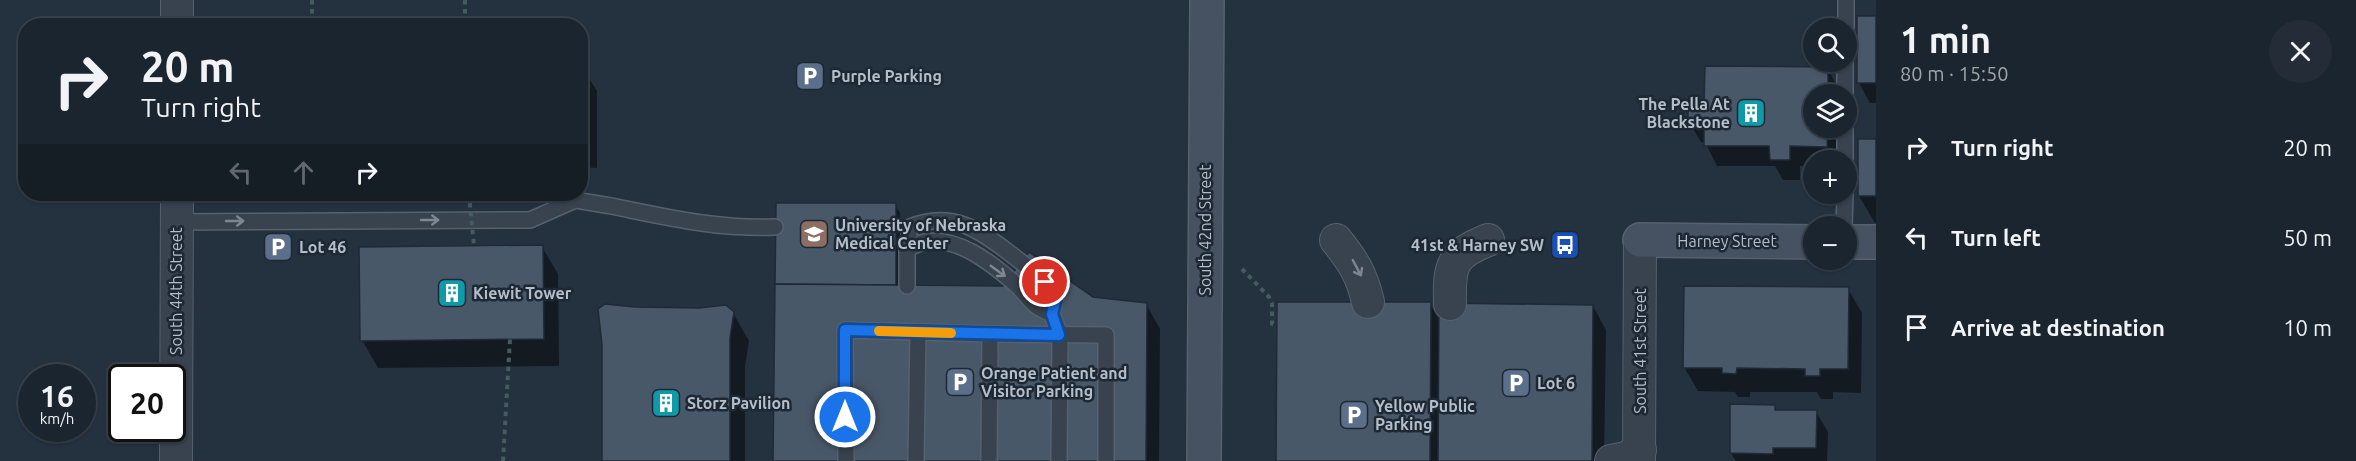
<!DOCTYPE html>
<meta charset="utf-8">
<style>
body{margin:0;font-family:Ubuntu,sans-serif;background:#242d37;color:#f1f3f6;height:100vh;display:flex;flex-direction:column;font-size:22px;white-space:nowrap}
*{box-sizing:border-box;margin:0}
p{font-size:20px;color:#a0a5aa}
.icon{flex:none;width:33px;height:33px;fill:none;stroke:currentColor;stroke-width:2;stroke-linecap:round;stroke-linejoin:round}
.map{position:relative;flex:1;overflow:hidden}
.drawer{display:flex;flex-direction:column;background:#1b252f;width:480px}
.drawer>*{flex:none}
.guide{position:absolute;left:18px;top:18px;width:570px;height:183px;border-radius:24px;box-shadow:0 2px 4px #0004,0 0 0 2px #39424b;background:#1b252f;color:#f1f3f6;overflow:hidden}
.buttons{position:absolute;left:1803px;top:18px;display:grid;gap:12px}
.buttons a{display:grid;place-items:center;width:54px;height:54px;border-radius:50%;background:#1b252f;box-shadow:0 2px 4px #0004,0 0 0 2px #39424b;font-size:30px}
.speed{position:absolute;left:18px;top:364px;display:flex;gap:12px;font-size:30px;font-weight:700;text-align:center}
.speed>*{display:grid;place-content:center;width:78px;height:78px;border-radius:50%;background:#1b252f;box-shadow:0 2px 4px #0004,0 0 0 2px #39424b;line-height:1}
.speed small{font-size:15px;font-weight:400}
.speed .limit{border:3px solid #111;border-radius:9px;background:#fff;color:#111}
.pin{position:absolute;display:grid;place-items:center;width:51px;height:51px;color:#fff;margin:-26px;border:3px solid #fff;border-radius:50%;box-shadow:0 2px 6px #0007}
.me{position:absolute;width:66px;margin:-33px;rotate:0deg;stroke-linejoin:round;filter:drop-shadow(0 0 4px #0008)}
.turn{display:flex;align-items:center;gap:21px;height:126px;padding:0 24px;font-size:27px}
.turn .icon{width:78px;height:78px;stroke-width:2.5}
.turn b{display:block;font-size:42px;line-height:51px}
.lanes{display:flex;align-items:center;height:57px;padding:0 24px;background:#0003;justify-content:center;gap:30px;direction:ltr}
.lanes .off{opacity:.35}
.round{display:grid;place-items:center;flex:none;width:63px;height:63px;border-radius:32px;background:#242d37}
.overview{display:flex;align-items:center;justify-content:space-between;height:102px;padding:0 24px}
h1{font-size:36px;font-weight:700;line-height:45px}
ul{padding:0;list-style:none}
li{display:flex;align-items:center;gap:18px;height:90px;padding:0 24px}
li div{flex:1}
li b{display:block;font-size:22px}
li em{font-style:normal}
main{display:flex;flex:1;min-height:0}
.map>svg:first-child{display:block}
.shadow{fill:#0007}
.building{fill:#495869;stroke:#1f2a36;stroke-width:1.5}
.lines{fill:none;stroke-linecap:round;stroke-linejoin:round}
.service-casing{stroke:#56616d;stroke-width:18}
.minor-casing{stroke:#56616d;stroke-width:34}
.secondary-casing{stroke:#56616d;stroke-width:36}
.path{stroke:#445c5d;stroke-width:4;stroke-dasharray:4.5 4.5;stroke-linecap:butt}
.service{stroke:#38434f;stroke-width:15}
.minor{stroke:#38434f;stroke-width:32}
.secondary{stroke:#465262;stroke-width:33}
.path-bridge{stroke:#445c5d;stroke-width:4;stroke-dasharray:4.5 4.5;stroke-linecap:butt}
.oneway{stroke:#7c8793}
.route-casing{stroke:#114b97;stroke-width:15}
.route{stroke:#1a73e8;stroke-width:10}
.slow{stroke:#f59e0b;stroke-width:10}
.labels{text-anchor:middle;stroke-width:5;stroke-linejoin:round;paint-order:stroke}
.poi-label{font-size:16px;font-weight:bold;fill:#b4beca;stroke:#1d2834;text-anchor:start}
.street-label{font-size:16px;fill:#b4beca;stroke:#1d2834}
</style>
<main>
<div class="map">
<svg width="1876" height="461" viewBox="0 0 1876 461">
<rect width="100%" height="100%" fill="#24313f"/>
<g class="shadow">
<path d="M 1876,18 L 1876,103 L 1870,103 L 1859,83 Z"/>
<path d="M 580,64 L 597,91 L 597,168 L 580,167 Z"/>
<path d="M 1827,68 L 1839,89 L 1839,94 L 1814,94 L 1814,128 L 1839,128 L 1838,160 L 1814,160 L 1814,166 L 1800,166 L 1800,180 L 1783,180 L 1775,166 L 1717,166 L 1705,142 L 1701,142 L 1689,122 L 1705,107 Z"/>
<path d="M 1876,140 L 1876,223 L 1875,223 L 1859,196 Z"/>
<path d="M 777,204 L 895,205 L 900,213 L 899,287 L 1093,298 L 1146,304 L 1160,329 L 1159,461 L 775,461 Z"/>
<path d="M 542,247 L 558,274 L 559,366 L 378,368 L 362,340 Z"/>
<path d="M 1848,289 L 1862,313 L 1861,393 L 1833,392 L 1833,399 L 1821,399 L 1817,392 L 1750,392 L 1750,397 L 1738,397 L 1735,392 L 1698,391 L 1684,367 Z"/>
<path d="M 1430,304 L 1440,321 L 1593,306 L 1606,330 L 1604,461 L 1278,461 Z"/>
<path d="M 635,309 L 733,313 L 749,341 L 745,366 L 745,461 L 603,461 Z"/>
<path d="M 1774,406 L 1777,411 L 1816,412 L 1828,432 L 1827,461 L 1736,461 L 1731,453 Z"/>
</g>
<g class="building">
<rect x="1857" y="16" width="19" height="67"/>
<rect x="580" y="62" width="2" height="79"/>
<path d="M 1705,66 L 1828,67 L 1828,94 L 1814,94 L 1814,128 L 1828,128 L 1827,147 L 1790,146 L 1790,160 L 1770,160 L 1769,146 L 1704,146 L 1704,120 L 1701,122 L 1688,122 L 1688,105 L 1704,105 Z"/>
<rect x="1858" y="139" width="18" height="57"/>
<path d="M 776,203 L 896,203 L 896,285 L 775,284 Z"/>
<path d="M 543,245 L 544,339 L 360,341 L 359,247 Z"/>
<path d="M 1029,252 L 1093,297 L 1147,303 L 1146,461 L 773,461 L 775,284 L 1003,286 Z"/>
<path d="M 1684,286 L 1849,287 L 1848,369 L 1820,369 L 1820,376 L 1805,376 L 1805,369 L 1737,368 L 1736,374 L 1722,373 L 1722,368 L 1683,368 Z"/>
<path d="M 1277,302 L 1431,302 L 1430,461 L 1276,461 Z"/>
<path d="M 1439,303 L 1593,305 L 1592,461 L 1438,461 Z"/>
<path d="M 605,304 L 635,307 L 699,308 L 726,305 L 734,312 L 730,338 L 730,461 L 602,461 L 602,345 L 598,309 Z"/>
<path d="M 1730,404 L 1775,405 L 1775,410 L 1817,410 L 1816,448 L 1773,448 L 1773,454 L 1730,453 Z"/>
</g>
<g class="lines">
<g class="service-casing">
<g id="service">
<path d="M 1846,28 L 1846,0"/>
<path d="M 1845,94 L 1845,62"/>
<path d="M 1845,160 L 1845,128"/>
<path d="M 554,194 C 576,202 598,203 621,208 C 675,219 720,229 775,227"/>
<path d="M 176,222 L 530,220 L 573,201"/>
<path d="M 1844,226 L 1845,194"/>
<path d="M 907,249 C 912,247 919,243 924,242 C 957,236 990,262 1013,282 C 1030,296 1029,306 1052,314"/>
<path d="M 907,286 L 907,249 L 910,227 C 952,210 980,230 1012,255 C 1029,268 1044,280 1056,297 L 1052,314 L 1060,335 L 1059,461"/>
<path d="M 990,334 L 1106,335 L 1106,461"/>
<path d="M 846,461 L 845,330 L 990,334 L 989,461"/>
<path d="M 916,461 L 918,332"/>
</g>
</g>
<g class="minor-casing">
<g id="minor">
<path d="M 177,26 L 177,0"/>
<path d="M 1336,240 C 1353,261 1362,275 1368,302"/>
<path d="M 1450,304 C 1449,265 1451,255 1488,240"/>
<path d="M 176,461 L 177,194"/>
<path d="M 1611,461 L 1626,458 L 1640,450"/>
<path d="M 1639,461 L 1640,240"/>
</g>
</g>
<g class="secondary-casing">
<g id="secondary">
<path d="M 1640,240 L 1814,242"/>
<path d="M 1846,242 L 1876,242"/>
<path d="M 1204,461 L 1207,0"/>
</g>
</g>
<g class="path">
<path d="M 312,0 L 312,26"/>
<path d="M 465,0 L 465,26"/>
<path d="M 1242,269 L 1269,297 L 1272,304 L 1272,324 L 1277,324"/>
<path d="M 503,461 L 510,339"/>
</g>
<use href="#service" class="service"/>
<use href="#minor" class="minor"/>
<use href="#secondary" class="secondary"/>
<path class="path-bridge" d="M 469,194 L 474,246"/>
</g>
<defs><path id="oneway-shaft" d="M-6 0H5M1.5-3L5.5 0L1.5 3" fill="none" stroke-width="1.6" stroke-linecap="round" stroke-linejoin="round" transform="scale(1.5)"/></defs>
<g class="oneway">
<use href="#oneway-shaft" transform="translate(430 220)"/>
<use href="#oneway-shaft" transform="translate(235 221)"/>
<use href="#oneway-shaft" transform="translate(1357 268) rotate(62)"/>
<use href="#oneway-shaft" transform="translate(998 271) rotate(36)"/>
</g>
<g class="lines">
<g class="route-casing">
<path id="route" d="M 845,417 L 845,330 L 1059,335 L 1052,314 L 1056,297 L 1045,282"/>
</g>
<use href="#route" class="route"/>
<path class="slow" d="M 879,331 L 951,333"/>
</g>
<defs>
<g id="parking-square" transform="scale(1.5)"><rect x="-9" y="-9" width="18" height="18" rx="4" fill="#5c6f8a" stroke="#1d2834"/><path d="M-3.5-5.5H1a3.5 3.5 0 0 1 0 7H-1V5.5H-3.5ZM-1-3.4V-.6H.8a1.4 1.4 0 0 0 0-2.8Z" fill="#fff"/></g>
<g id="building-square" transform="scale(1.5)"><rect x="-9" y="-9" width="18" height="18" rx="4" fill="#0f9aa8" stroke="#1d2834"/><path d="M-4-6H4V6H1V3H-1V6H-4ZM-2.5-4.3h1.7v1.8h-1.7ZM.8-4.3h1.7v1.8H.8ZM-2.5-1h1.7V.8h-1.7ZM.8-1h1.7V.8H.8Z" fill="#fff"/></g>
<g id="university-square" transform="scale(1.5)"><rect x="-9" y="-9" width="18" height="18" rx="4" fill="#8d6e63" stroke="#1d2834"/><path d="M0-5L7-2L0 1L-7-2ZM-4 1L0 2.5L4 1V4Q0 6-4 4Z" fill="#fff"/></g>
<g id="bus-square" transform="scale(1.5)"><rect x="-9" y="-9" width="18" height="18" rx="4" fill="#1a4fb4" stroke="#1d2834"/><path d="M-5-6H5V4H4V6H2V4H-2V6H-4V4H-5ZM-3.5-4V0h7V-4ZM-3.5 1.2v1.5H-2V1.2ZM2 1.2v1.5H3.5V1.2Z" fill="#fff"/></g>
</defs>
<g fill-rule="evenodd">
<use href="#parking-square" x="810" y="76"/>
<use href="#building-square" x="1751" y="113"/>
<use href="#university-square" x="814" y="234"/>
<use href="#bus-square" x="1565" y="245"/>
<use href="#parking-square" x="278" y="247"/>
<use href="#building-square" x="452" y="293"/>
<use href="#parking-square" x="960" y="382"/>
<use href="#parking-square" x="1516" y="383"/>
<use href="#building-square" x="666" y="403"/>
<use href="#parking-square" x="1354" y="415"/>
</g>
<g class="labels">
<g class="poi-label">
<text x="831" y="82">Purple Parking</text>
<text x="1730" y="110" text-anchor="end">The Pella At<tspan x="1730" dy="18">Blackstone</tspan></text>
<text x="835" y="231">University of Nebraska<tspan x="835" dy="18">Medical Center</tspan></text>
<text x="1544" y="251" text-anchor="end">41st &amp; Harney SW</text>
<text x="299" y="253">Lot 46</text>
<text x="473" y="299">Kiewit Tower</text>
<text x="981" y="379">Orange Patient and<tspan x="981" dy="18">Visitor Parking</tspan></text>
<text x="1537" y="389">Lot 6</text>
<text x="687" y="409">Storz Pavilion</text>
<text x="1375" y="412">Yellow Public<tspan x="1375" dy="18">Parking</tspan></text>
</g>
<g class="street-label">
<text transform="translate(1205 230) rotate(-90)" y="6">South 42nd Street</text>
<text x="1727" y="247">Harney Street</text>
<text transform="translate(176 291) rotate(-90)" y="6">South 44th Street</text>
<text transform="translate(1640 351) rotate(-90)" y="6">South 41st Street</text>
</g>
</g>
</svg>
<div class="buttons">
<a><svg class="icon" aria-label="search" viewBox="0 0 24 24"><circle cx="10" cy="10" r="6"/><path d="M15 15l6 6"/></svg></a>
<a><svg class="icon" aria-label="layers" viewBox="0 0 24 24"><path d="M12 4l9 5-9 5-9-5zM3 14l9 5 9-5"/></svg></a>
<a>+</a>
<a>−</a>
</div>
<div class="speed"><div>16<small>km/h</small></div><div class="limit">20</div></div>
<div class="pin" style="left:1045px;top:282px;background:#d93025"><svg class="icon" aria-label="arrive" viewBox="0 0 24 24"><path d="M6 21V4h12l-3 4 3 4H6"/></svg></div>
<svg class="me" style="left:845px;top:417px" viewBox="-20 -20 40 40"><circle r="17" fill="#1a73e8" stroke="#fff" stroke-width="3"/><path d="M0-11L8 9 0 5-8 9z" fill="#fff"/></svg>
<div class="guide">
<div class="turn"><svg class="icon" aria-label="right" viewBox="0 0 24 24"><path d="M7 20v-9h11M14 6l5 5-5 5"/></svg><div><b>20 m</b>Turn right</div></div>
<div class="lanes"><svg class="icon off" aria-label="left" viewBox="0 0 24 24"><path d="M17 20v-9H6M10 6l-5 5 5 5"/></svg><svg class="icon off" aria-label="ahead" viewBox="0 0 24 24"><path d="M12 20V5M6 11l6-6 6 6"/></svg><svg class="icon" aria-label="right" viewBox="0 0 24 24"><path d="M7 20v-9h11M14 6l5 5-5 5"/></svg></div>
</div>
</div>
<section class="drawer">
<div class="overview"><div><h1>1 min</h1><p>80 m · 15:50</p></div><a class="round"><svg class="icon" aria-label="close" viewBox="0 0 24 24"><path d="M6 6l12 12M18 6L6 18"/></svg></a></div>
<ul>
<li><svg class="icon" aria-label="right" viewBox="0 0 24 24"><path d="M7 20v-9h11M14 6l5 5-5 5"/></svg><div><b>Turn right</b></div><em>20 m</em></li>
<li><svg class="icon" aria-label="left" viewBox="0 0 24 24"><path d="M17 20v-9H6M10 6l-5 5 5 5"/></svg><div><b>Turn left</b></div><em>50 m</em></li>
<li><svg class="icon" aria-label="arrive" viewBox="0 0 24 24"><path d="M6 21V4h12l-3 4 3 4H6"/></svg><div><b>Arrive at destination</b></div><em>10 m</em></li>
</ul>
</section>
</main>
